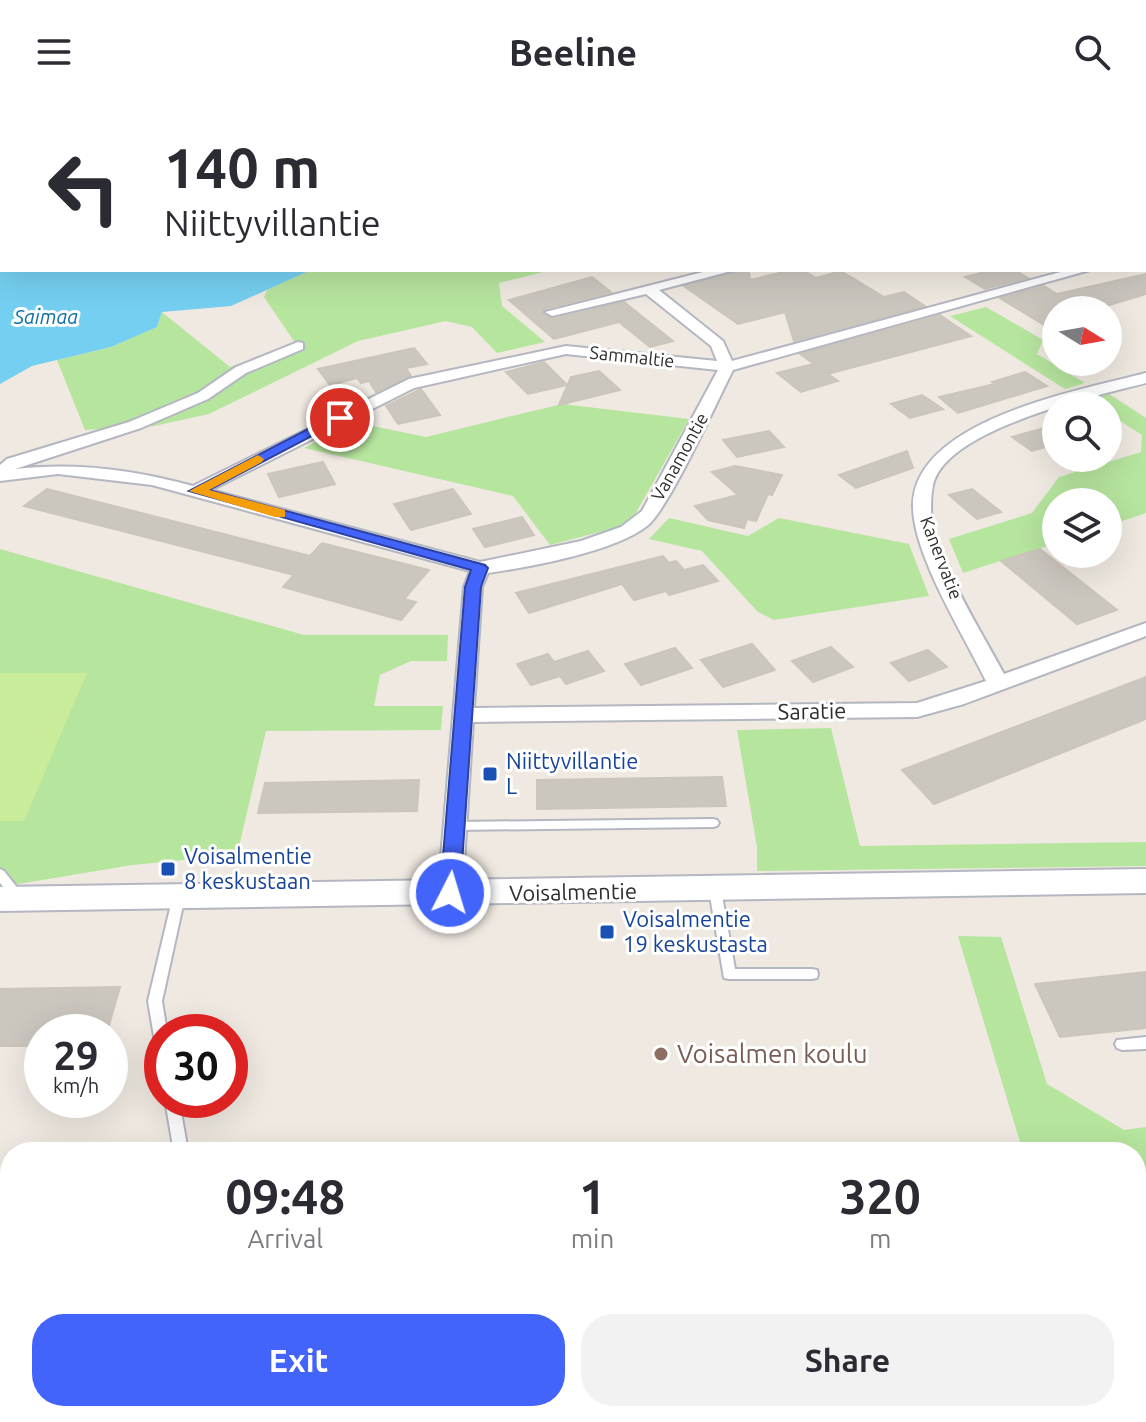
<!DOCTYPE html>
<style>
body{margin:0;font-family:Ubuntu,sans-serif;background:#f2f2f3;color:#2b2b33;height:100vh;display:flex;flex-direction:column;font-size:30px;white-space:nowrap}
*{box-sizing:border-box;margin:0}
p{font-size:26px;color:#7c7c81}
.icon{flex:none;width:44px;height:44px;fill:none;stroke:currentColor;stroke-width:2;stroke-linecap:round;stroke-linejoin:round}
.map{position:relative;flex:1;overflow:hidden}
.side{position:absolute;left:0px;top:1038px;width:1146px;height:280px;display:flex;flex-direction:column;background:#fff;border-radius:32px 32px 0 0;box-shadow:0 8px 32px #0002}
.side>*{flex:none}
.hud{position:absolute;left:0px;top:0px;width:1146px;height:168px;box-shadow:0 8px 32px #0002;background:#fff;color:#2b2b33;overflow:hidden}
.needle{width:52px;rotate:101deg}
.tools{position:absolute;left:1042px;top:192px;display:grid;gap:16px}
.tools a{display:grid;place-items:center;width:80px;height:80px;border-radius:50%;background:#fff;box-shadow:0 8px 32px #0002;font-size:40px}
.speed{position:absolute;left:24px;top:910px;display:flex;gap:16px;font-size:40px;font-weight:700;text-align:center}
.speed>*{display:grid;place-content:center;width:104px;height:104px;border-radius:50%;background:#fff;box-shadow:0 8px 32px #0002;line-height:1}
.speed small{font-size:20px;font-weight:400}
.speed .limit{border:12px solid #d22;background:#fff;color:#111}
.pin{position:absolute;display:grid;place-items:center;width:68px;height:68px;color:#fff;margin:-34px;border:4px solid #fff;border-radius:50%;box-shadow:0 2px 8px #0007}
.me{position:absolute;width:88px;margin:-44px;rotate:5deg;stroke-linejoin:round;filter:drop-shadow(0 0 6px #0008)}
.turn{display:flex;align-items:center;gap:28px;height:168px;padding:0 32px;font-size:36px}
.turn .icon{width:104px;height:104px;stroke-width:2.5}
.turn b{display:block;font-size:56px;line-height:68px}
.eta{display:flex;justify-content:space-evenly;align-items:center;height:136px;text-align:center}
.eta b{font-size:48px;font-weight:700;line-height:56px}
.action{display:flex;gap:16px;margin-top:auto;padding:16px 32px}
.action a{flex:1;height:92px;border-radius:32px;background:#4264fb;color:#fff;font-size:32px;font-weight:700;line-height:92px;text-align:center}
.action a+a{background:#f2f2f3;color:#2b2b33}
header{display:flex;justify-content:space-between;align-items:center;height:104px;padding:0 32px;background:#fff;font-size:36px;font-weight:700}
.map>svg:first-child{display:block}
.green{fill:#b6e59e}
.pitch{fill:#c9ec9a}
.water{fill:#75cff0}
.building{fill:#cbc7bf;stroke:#cbc5ba;stroke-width:2}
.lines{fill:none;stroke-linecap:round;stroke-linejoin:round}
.service-casing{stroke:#b4b7c1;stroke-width:4}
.minor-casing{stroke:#b4b7c1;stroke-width:4}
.tertiary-casing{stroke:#b4b7c1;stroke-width:4}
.service{fill:#fff;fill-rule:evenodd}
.minor{fill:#fff;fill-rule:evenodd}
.tertiary{fill:#fff;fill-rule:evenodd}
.route{fill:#4264fb;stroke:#2b41a3;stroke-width:2}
.slow{fill:#f59e0b}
.transit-dot{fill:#1a4fb4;stroke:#fff;stroke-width:3}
.education-dot{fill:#8d6e63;stroke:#fff;stroke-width:3}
.labels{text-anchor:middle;stroke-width:6;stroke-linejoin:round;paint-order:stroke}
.far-street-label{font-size:18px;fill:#2e2e2e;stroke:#fff}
.far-water-label{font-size:20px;font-style:italic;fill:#0d6fa3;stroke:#fff}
.street-label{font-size:22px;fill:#2e2e2e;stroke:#fff}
.transit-label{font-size:22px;fill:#164399;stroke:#fff;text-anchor:start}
.near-education-label{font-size:26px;fill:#785e54;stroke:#fff;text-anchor:start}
</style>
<header><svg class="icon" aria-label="menu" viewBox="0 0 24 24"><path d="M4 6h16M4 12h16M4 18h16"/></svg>Beeline<svg class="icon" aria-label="search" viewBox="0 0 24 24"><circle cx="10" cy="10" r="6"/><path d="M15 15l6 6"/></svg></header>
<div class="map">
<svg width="1146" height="1318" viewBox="0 0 1146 1318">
<rect width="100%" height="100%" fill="#efe9e1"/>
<g class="green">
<path d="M 311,166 L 551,166 L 499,179 L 502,202 L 545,238 L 497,249 L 472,223 L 446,217 L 358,237 L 209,310 L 154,322 L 85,326 L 57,256 L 111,243 L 157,223 L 162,208 L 230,263 L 296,240 L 264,193 L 267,186 Z"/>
<path d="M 986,203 L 1043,236 L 1037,250 L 1085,279 L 1065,285 L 950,212 Z"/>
<path d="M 1109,290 L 1146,314 L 1146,409 L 1108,422 L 1108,398 L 1056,398 L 1056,439 L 963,469 L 949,435 L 1032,409 L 1059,373 L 1141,348 L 1142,331 L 1108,309 L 1108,302 L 1098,302 L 1087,295 Z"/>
<path d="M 562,300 L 689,315 L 633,414 L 615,424 L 550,441 L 513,392 L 304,344 L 353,318 L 426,333 Z"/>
<path d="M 669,414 L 748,432 L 779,414 L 909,440 L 929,492 L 774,516 L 758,508 L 702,447 L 649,435 Z"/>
<path d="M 0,445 L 304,531 L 448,531 L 447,557 L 411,557 L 380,571 L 374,602 L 443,602 L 441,626 L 266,627 L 237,751 L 132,761 L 0,783 Z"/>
<path d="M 831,624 L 860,742 L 1146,738 L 1146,762 L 757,767 L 757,743 L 737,626 Z"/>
<path d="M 958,832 L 1001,833 L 1047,980 L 1124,1026 L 1146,1023 L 1146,1318 L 837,1318 L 836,1308 L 1136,1308 L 1136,1048 L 1023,1048 Z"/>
</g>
<g class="pitch">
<path d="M 0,569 L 87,569 L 24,717 L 0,717 Z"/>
<path d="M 405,1308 L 836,1308 L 837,1318 L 405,1318 Z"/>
</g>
<path class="water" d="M 0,0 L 1146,0 L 1146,44 L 1144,2 L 2,2 L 2,166 L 311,166 L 231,202 L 162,208 L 157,223 L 111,243 L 32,262 L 0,280 Z"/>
<g class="building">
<path d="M 738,166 L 749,166 L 750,176 L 792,166 L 803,166 L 816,174 L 841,167 L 884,193 L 904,188 L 925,202 L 794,237 L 785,208 L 738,220 L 684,182 Z"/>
<path d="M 993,166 L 1015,166 L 1028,174 L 985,185 L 965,173 Z"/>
<path d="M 1146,170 L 1146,190 L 1093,206 L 1056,206 L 1056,218 L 1044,221 L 1000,194 L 1044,182 L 1057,190 Z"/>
<path d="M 592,173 L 611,188 L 544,205 L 542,209 L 553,215 L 624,198 L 673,237 L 650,243 L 619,218 L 554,235 L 509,196 Z"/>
<path d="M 940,211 L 971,232 L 828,270 L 800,250 Z"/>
<path d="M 414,244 L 427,260 L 406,264 L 411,272 L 376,288 L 369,277 L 361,279 L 357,274 L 330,281 L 318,265 Z"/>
<path d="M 544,258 L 567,281 L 528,290 L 506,268 Z"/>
<path d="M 813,260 L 838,277 L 801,288 L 777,269 Z"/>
<path d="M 599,267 L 620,286 L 559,301 L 571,273 Z"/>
<path d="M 1025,268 L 1047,282 L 958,309 L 939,293 L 995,280 L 992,278 Z"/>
<path d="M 421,285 L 440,311 L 398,320 L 386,302 Z"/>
<path d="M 922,291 L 943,305 L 910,314 L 891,300 Z"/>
<path d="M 1044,324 L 1056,332 L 1056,340 L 1032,347 L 1012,333 Z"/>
<path d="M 769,327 L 784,343 L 737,353 L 723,336 Z"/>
<path d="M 907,347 L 913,364 L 856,384 L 839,371 Z"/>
<path d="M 323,358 L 335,380 L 279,393 L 268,370 Z"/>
<path d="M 735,362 L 782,371 L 772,391 L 768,390 L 756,417 L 747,415 L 744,424 L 708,416 L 695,402 L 738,391 L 712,368 Z"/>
<path d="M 47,385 L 310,452 L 322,439 L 429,466 L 404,495 L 416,498 L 401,516 L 283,483 L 294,471 L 24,402 Z"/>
<path d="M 453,385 L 471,410 L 411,426 L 394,400 Z"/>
<path d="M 972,385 L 1001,408 L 977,415 L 949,391 Z"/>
<path d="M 522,413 L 534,431 L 485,443 L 473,425 Z"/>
<path d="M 1040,445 L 1117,506 L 1077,520 L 1001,457 Z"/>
<path d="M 663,452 L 669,459 L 676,457 L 684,466 L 703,461 L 718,477 L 669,491 L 666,487 L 634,496 L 622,480 L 529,509 L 516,489 Z"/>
<path d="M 752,540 L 775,566 L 723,583 L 701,556 Z"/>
<path d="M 831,543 L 853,563 L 813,578 L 792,557 Z"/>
<path d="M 675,544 L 692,564 L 641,581 L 625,560 Z"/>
<path d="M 928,546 L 947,563 L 909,577 L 891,559 Z"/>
<path d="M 588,547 L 604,567 L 566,580 L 560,572 L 531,581 L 517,560 L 548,550 L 554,558 Z"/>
<path d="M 1146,573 L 1146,615 L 934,700 L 902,666 Z"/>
<path d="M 722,673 L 726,702 L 537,705 L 537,676 Z"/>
<path d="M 419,676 L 417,707 L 258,709 L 265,679 Z"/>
<path d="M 1146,868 L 1146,924 L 1060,933 L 1035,880 Z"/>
<path d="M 120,883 L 107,928 L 42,928 L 42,942 L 0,942 L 0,885 Z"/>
</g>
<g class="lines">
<g class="service-casing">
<g id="service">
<path d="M 713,715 L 717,716 L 719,719 L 717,722 L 713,723 L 455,726 L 451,725 L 449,722 L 451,719 L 455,718 Z"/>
<path d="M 0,765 L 4,767 L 23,791 L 25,794 L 23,797 L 19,799 L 15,797 L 0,779 Z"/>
<path d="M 715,781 L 719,783 L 721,786 L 735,865 L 812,865 L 817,866 L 818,870 L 817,874 L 812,875 L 729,875 L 724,874 L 709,786 L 711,783 Z"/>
<path d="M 179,787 L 183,789 L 185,792 L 162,897 L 167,928 L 162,928 L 162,944 L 157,942 L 155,938 L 148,897 L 173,792 L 175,789 Z"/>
<path d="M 1146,933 L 1146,945 L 1122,946 L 1117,944 L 1115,940 L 1117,936 Z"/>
<path d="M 165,996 L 179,996 L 188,1048 L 174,1048 Z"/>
<path d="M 10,1154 L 10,1170 L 0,1171 L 0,1155 Z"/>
</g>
</g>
<g class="minor-casing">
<g id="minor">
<rect x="1144" y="152" width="2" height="8"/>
<path d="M 711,166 L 735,166 L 659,186 L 723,237 L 732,257 L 1068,166 L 1090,166 L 733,266 C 717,297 669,405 647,422 C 614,448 529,463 488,469 L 482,483 L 474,604 L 917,599 L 986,577 C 964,531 914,453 913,403 C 912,316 1081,286 1146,269 L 1146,279 C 1095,292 953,323 934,377 C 932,384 931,395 931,402 C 930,448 982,528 1004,570 L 1146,519 L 1146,532 L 964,600 L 917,613 L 473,618 L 462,789 L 459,796 L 450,798 L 441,796 L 438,789 L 464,483 L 470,467 L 152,381 L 58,370 L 0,377 L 0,361 L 7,355 L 129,318 L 198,289 L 236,263 L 298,238 L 303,239 L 303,245 L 246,269 L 208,295 L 141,324 L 15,365 C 76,358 135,366 193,382 L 409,275 L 566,242 L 717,257 L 711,242 L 646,190 L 552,212 L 545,208 ZM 566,250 L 718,266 L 642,407 L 621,423 L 581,437 L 480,458 L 211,386 L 414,284 Z"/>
</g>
</g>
<g class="tertiary-casing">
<path id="tertiary" d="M 1146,765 L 1146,789 L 0,807 L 0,783 Z"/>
</g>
<use href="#service" class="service"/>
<use href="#minor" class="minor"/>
<use href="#tertiary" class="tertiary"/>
</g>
<path class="route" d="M 335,311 L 346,314 L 209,386 L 485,461 L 488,464 L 481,483 L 460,789 L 457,794 L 442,794 L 440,789 L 465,483 L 471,466 L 189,387 Z"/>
<path class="slow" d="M 258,351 L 264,355 L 262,358 L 209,386 L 285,406 L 285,413 L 275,413 L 189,387 Z"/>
<g class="transit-dot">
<rect x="482" y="662" width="16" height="16" rx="4"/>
<rect x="160" y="757" width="16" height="16" rx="4"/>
<rect x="599" y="820" width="16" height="16" rx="4"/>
</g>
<circle class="education-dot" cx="661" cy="950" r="8"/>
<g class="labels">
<g class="far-street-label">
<text transform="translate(632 253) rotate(6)" y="6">Sammaltie</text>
<text transform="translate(680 353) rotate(-61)" y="6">Vanamontie</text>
<text transform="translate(941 454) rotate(69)" y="6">Kanervatie</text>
</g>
<g class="far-water-label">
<text x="46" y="220">Saimaa</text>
</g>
<g class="street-label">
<text transform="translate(812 607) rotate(-1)" y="8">Saratie</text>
<text transform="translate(573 788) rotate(-1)" y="8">Voisalmentie</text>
</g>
<g class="transit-label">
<text x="506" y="665">Niittyvillantie<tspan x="506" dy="25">L</tspan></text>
<text x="184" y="760">Voisalmentie<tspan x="184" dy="25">8 keskustaan</tspan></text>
<text x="623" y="823">Voisalmentie<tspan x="623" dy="25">19 keskustasta</tspan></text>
</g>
<g class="near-education-label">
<text x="677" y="959">Voisalmen koulu</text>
</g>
</g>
</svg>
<div class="tools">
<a><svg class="needle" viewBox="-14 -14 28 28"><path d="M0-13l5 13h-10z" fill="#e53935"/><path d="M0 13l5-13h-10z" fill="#7c7c81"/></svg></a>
<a><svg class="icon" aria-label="search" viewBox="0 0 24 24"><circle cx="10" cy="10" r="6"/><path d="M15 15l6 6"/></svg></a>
<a><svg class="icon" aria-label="layers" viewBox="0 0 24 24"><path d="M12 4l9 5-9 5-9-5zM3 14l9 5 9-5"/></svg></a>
</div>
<div class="speed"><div>29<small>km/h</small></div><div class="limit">30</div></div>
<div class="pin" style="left:340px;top:314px;background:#d93025"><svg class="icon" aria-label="arrive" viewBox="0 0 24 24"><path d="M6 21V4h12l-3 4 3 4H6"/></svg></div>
<svg class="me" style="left:450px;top:789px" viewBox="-20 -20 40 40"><circle r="17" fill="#4264fb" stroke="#fff" stroke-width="3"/><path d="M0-11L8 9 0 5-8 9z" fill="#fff"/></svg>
<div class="hud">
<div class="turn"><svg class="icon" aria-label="left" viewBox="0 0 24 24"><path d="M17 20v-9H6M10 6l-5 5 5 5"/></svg><div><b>140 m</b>Niittyvillantie</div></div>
</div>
<section class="side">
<div class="eta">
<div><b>09:48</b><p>Arrival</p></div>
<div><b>1</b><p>min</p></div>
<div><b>320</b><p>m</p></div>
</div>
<div class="action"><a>Exit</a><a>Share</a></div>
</section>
</div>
